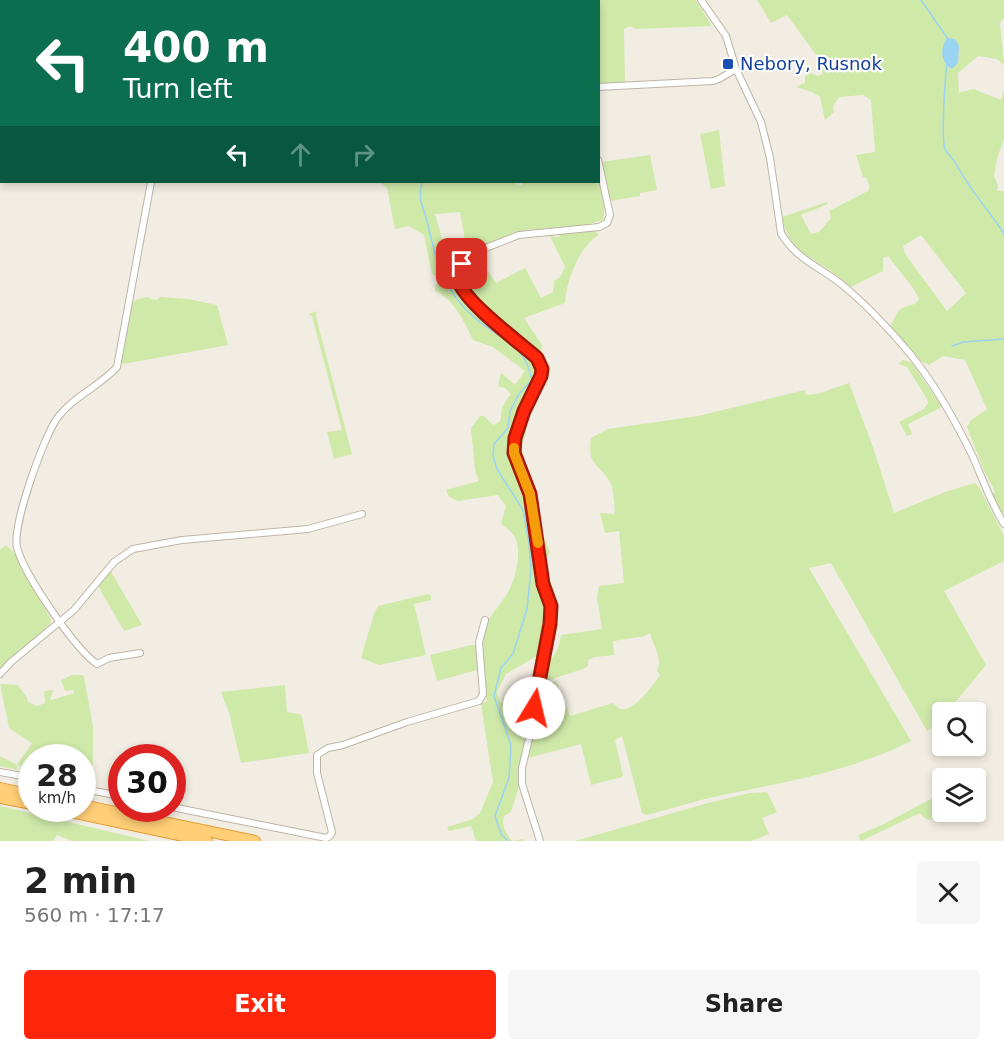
<!DOCTYPE html>
<meta charset="utf-8">
<style>
body{margin:0;font-family:"DejaVu Sans",sans-serif;background:#f6f6f6;color:#222;height:100vh;display:flex;flex-direction:column;font-size:22px;white-space:nowrap}
*{box-sizing:border-box;margin:0}
p{font-size:20px;color:#767676}
.icon{flex:none;width:33px;height:33px;fill:none;stroke:currentColor;stroke-width:2;stroke-linecap:round;stroke-linejoin:round}
.map{position:relative;height:841px;overflow:hidden}
.drawer{display:flex;flex-direction:column;background:#fff;flex:1}
.drawer>*{flex:none}
.hud{position:absolute;left:0px;top:0px;width:600px;height:183px;box-shadow:0 3px 9px #0003;background:#0b6e4f;color:#fff;overflow:hidden}
.tools{position:absolute;left:932px;top:702px;display:grid;gap:12px}
.tools a{display:grid;place-items:center;width:54px;height:54px;border-radius:6px;background:#fff;box-shadow:0 3px 9px #0003;font-size:30px}
.speed{position:absolute;left:18px;top:744px;display:flex;gap:12px;font-size:30px;font-weight:700;text-align:center}
.speed>*{display:grid;place-content:center;width:78px;height:78px;border-radius:50%;background:#fff;box-shadow:0 3px 9px #0003;line-height:1}
.speed small{font-size:15px;font-weight:400}
.speed .limit{border:9px solid #d22;background:#fff;color:#111}
.pin{position:absolute;display:grid;place-items:center;width:51px;height:51px;color:#fff;margin:-26px;border-radius:12px;box-shadow:0 3px 9px #0006}
.me{position:absolute;width:66px;margin:-33px;rotate:9deg;stroke-linejoin:round;filter:drop-shadow(0 0 4px #0008)}
.turn{display:flex;align-items:center;gap:21px;height:126px;padding:0 24px;font-size:27px}
.turn .icon{width:78px;height:78px;stroke-width:2.5}
.turn b{display:block;font-size:42px;line-height:51px}
.lanes{display:flex;align-items:center;height:57px;padding:0 24px;background:#0003;justify-content:center;gap:30px;direction:ltr}
.lanes .off{opacity:.35}
.round{display:grid;place-items:center;flex:none;width:63px;height:63px;border-radius:6px;background:#f6f6f6}
.overview{display:flex;align-items:center;justify-content:space-between;height:102px;padding:0 24px}
h1{font-size:36px;font-weight:700;line-height:45px}
.cta{display:flex;gap:12px;margin-top:auto;padding:12px 24px}
.cta a{flex:1;height:69px;border-radius:6px;background:#ff260c;color:#fff;font-size:24px;font-weight:700;line-height:69px;text-align:center}
.cta a+a{background:#f6f6f6;color:#222}
.map>svg:first-child{display:block}
.green{fill:#cfe9a9;fill-rule:evenodd}
.water{fill:#9bd3f2}
.lines{fill:none;stroke-linecap:round;stroke-linejoin:round}
.stream{stroke:#9bd3f2;stroke-width:1.5}
.minor-casing{stroke:#beb4a5;stroke-width:8}
.trunk-casing{stroke:#e3972c;stroke-width:12}
.minor{stroke:#fff;stroke-width:6}
.trunk{stroke:#ffce77;stroke-width:10}
.route-casing{stroke:#a61908;stroke-width:15}
.route{stroke:#ff260c;stroke-width:10}
.slow{stroke:#f59e0b;stroke-width:10}
.transit-dot{fill:#1a4fb4;stroke:#fff;stroke-width:2}
.labels{text-anchor:middle;stroke-width:4.5;stroke-linejoin:round;paint-order:stroke}
.transit-label{font-size:18px;fill:#164399;stroke:#fff;text-anchor:start}
</style>
<div class="map">
<svg width="1004" height="841" viewBox="0 0 1004 841">
<rect width="100%" height="100%" fill="#f2ede2"/>
<g class="green">
<path d="M 348,0 L 696,0 L 712,26 L 636,29 L 630,26 L 624,29 L 625,82 L 599,84 L 598,2 Z"/>
<path d="M 757,0 L 1004,0 L 1004,18 L 1000,23 L 1004,65 L 997,59 L 978,56 L 958,73 L 959,93 L 973,89 L 1001,100 L 1004,90 L 1004,139 L 997,158 L 994,176 L 998,186 L 997,191 L 1004,191 L 1004,514 L 1000,511 L 991,494 L 995,491 L 985,473 L 967,427 L 970,421 L 987,409 L 965,360 L 943,356 L 929,365 L 919,360 L 890,327 C 899,311 896,308 915,304 L 919,299 L 913,288 L 888,256 L 883,258 L 883,271 L 851,287 C 843,281 836,275 828,269 C 802,251 790,251 782,217 L 827,202 L 828,204 L 801,215 L 811,234 L 819,232 L 831,218 L 829,211 L 868,191 L 870,187 L 866,178 L 863,177 L 856,155 L 875,152 L 875,150 L 871,100 L 863,95 L 839,97 L 833,106 L 834,112 L 825,120 L 820,97 L 812,92 L 796,87 L 805,83 L 805,77 L 808,72 L 818,76 L 823,74 L 816,55 L 787,15 L 771,23 ZM 959,46 L 958,62 L 952,68 L 947,66 L 943,60 ZM 921,235 L 966,293 L 947,311 L 905,254 L 903,246 Z"/>
<path d="M 719,130 L 725,186 L 711,189 L 700,134 Z"/>
<path d="M 650,155 L 657,190 L 640,193 L 640,196 L 610,201 L 601,162 Z"/>
<path d="M 599,179 L 605,208 L 603,220 L 582,226 L 526,230 L 467,252 L 460,212 L 435,214 L 450,267 L 463,273 L 463,265 L 477,254 L 496,283 L 525,268 L 541,298 L 553,292 L 554,281 L 560,277 L 565,267 L 549,234 L 552,233 L 554,237 L 560,237 L 559,233 L 594,230 L 599,235 C 579,246 566,282 565,303 L 524,318 L 542,345 L 538,377 L 521,411 L 527,421 L 526,433 L 521,447 L 525,460 L 520,475 L 528,495 L 532,520 L 542,533 L 550,552 L 538,577 L 548,609 L 542,653 L 506,674 L 497,692 L 500,701 L 525,716 L 528,723 L 520,769 L 519,786 L 511,812 L 504,816 C 501,826 506,833 512,841 L 523,839 L 524,841 L 476,841 L 471,826 L 449,831 L 447,827 L 473,819 L 480,813 L 493,782 L 481,704 L 487,701 C 483,682 477,651 483,631 C 488,617 501,605 508,592 C 516,578 522,552 515,537 C 512,532 506,528 501,524 L 506,506 L 498,495 L 458,501 L 449,497 L 446,490 L 479,481 L 475,470 L 471,428 L 480,416 L 484,416 L 493,425 C 504,421 500,417 502,408 C 504,403 508,398 511,394 L 505,388 L 498,386 L 501,373 L 515,385 L 525,371 L 493,347 L 473,340 C 465,323 453,298 435,291 L 435,286 L 441,280 L 432,274 L 424,235 L 409,226 L 395,229 L 387,188 L 380,182 L 514,182 L 515,184 L 522,185 L 522,182 L 598,182 Z"/>
<path d="M 149,297 L 151,299 L 157,300 L 160,297 L 188,299 L 217,305 L 228,345 L 123,364 L 121,362 L 131,305 C 135,298 142,298 149,297 Z"/>
<path d="M 319,311 L 316,313 L 316,317 L 352,454 L 334,459 L 327,432 L 342,430 L 312,316 L 308,314 Z"/>
<path d="M 903,360 L 912,363 L 942,407 L 908,424 L 912,434 L 907,436 L 899,422 L 924,409 L 928,403 L 927,399 L 907,367 L 898,364 Z"/>
<path d="M 849,383 L 874,450 L 894,513 L 945,492 L 975,483 L 979,487 L 1004,536 L 1004,561 L 944,591 L 986,665 L 947,712 L 942,712 L 942,719 L 927,731 L 831,563 L 809,568 L 911,741 C 849,772 785,782 718,796 C 694,801 670,809 647,815 L 642,813 L 622,736 L 615,740 L 623,775 L 622,777 L 591,785 L 581,744 L 528,758 L 538,695 L 548,685 L 556,681 L 570,716 L 613,703 C 614,704 619,709 621,709 C 634,712 653,685 660,675 L 657,671 C 663,657 653,646 650,633 L 645,636 L 613,641 L 614,655 L 595,657 L 588,660 L 588,666 L 583,669 L 546,681 L 540,678 L 544,664 C 556,658 559,647 561,635 L 602,629 L 597,597 L 599,586 L 624,583 L 619,531 L 605,533 L 600,513 L 615,514 C 614,505 614,487 609,480 C 597,462 587,464 591,438 L 608,429 L 698,416 L 805,390 L 806,395 L 817,394 Z"/>
<path d="M 6,545 L 15,554 L 51,620 L 50,624 L 0,669 L 0,550 Z"/>
<path d="M 110,570 L 142,625 L 124,631 L 98,586 Z"/>
<path d="M 428,594 L 431,596 L 431,600 L 414,604 L 426,655 L 379,665 L 361,658 L 374,614 L 378,606 Z"/>
<path d="M 471,645 L 476,645 L 477,670 L 437,681 L 430,655 Z"/>
<path d="M 72,675 L 83,675 L 84,677 L 93,727 L 93,765 L 83,762 L 82,758 L 32,758 L 31,768 L 17,765 L 17,770 L 0,766 L 0,756 L 17,765 L 32,743 L 9,728 L 0,684 L 18,685 L 27,698 L 28,702 L 37,706 L 45,703 L 44,691 L 53,690 L 50,700 L 52,700 L 74,693 L 73,690 L 65,691 L 61,680 Z"/>
<path d="M 285,685 L 287,712 L 300,714 L 302,717 L 309,753 L 241,763 L 229,713 L 221,692 Z"/>
<path d="M 767,792 L 777,812 L 762,818 L 769,834 L 751,841 L 575,841 L 708,803 L 750,793 Z"/>
<path d="M 942,793 L 941,805 L 943,812 C 938,822 926,822 920,813 L 861,841 L 858,835 L 882,825 Z"/>
<path d="M 0,806 L 149,841 L 72,841 L 57,835 L 53,841 L 0,841 Z"/>
</g>
<path class="water" d="M 947,38 L 955,39 L 959,46 L 958,63 L 952,69 C 940,63 940,48 947,38 Z"/>
<g class="lines">
<g class="stream">
<path d="M 374,0 L 374,2"/>
<path d="M 921,0 L 948,39"/>
<path d="M 947,64 C 945,78 941,138 945,149 C 948,155 953,158 956,164 C 969,189 989,210 1004,234"/>
<path d="M 422,182 C 417,202 424,206 428,225 C 436,262 445,293 475,318 C 500,340 524,341 532,380 L 519,394 L 510,411 L 508,428 L 494,444 L 493,456 L 497,469 L 523,510 L 529,543 L 531,569 L 527,609 L 513,654 L 501,668 L 494,696 L 511,745 L 509,778 L 495,816 L 501,834 L 508,841"/>
<path d="M 952,346 L 963,342 L 1004,339"/>
</g>
<g class="minor-casing">
<g id="minor">
<path d="M 163,0 L 163,2"/>
<path d="M 701,0 L 726,36 L 736,69 L 761,122 L 770,158 L 781,233 C 795,258 819,267 840,283 C 866,304 890,330 911,355 C 936,386 956,422 973,457 C 983,480 991,503 1004,524"/>
<path d="M 333,2 L 333,0"/>
<path d="M 598,87 L 713,81 L 719,79 L 736,69"/>
<path d="M 140,653 L 109,658 L 97,664 C 75,649 23,573 17,547 C 12,526 44,435 58,417 C 74,396 100,386 117,367 L 151,182"/>
<path d="M 0,674 L 11,662 L 74,610 L 114,562 L 133,549 L 182,540 L 308,529 L 362,514"/>
<path d="M 0,772 L 32,778"/>
<path d="M 82,789 L 122,796"/>
<path d="M 172,807 L 326,838 L 330,836 L 332,832 L 317,773 L 317,755 L 328,748 L 343,745 L 407,722 L 479,701 L 483,694 L 479,642 L 485,620"/>
<path d="M 540,841 L 522,784 L 522,768 L 531,730 L 536,687 L 551,623 L 551,606 L 543,584 L 530,494 L 514,453 L 515,438 L 524,411 L 541,376 L 542,369 L 537,358 L 470,300 L 459,282 L 458,272 L 462,264 L 473,253 L 519,235 L 599,227 L 607,223 L 610,215 L 598,160"/>
</g>
</g>
<g class="trunk-casing">
<g id="trunk">
<path d="M 0,788 L 32,795"/>
<path d="M 0,798 L 32,804"/>
<path d="M 82,805 L 255,841"/>
<path d="M 51,808 L 207,841"/>
</g>
</g>
<use href="#minor" class="minor"/>
<use href="#trunk" class="trunk"/>
</g>
<g class="lines">
<g class="route-casing">
<path id="route" d="M 462,264 C 459,270 457,275 459,282 C 466,303 519,342 537,358 L 542,369 L 541,376 L 524,411 L 515,438 L 514,453 L 530,494 L 543,584 L 551,606 L 550,624 L 534,708"/>
</g>
<use href="#route" class="route"/>
<path class="slow" d="M 514,448 L 514,453 L 530,494 L 538,543"/>
</g>
<rect class="transit-dot" x="722" y="58" width="12" height="12" rx="3"/>
<g class="labels">
<g class="transit-label">
<text x="740" y="70">Nebory, Rusnok</text>
</g>
</g>
</svg>
<div class="tools">
<a><svg class="icon" aria-label="search" viewBox="0 0 24 24"><circle cx="10" cy="10" r="6"/><path d="M15 15l6 6"/></svg></a>
<a><svg class="icon" aria-label="layers" viewBox="0 0 24 24"><path d="M12 4l9 5-9 5-9-5zM3 14l9 5 9-5"/></svg></a>
</div>
<div class="speed"><div>28<small>km/h</small></div><div class="limit">30</div></div>
<div class="pin" style="left:462px;top:264px;background:#d93025"><svg class="icon" aria-label="arrive" viewBox="0 0 24 24"><path d="M6 21V4h12l-3 4 3 4H6"/></svg></div>
<svg class="me" style="left:534px;top:708px" viewBox="-20 -20 40 40"><circle r="19" fill="#fff"/><path d="M0-13L10 11 0 6-10 11z" fill="#ff260c"/></svg>
<div class="hud">
<div class="turn"><svg class="icon" aria-label="left" viewBox="0 0 24 24"><path d="M17 20v-9H6M10 6l-5 5 5 5"/></svg><div><b>400 m</b>Turn left</div></div>
<div class="lanes"><svg class="icon" aria-label="left" viewBox="0 0 24 24"><path d="M17 20v-9H6M10 6l-5 5 5 5"/></svg><svg class="icon off" aria-label="ahead" viewBox="0 0 24 24"><path d="M12 20V5M6 11l6-6 6 6"/></svg><svg class="icon off" aria-label="right" viewBox="0 0 24 24"><path d="M7 20v-9h11M14 6l5 5-5 5"/></svg></div>
</div>
</div>
<section class="drawer">
<div class="overview"><div><h1>2 min</h1><p>560 m · 17:17</p></div><a class="round"><svg class="icon" aria-label="close" viewBox="0 0 24 24"><path d="M6 6l12 12M18 6L6 18"/></svg></a></div>
<div class="cta"><a>Exit</a><a>Share</a></div>
</section>
